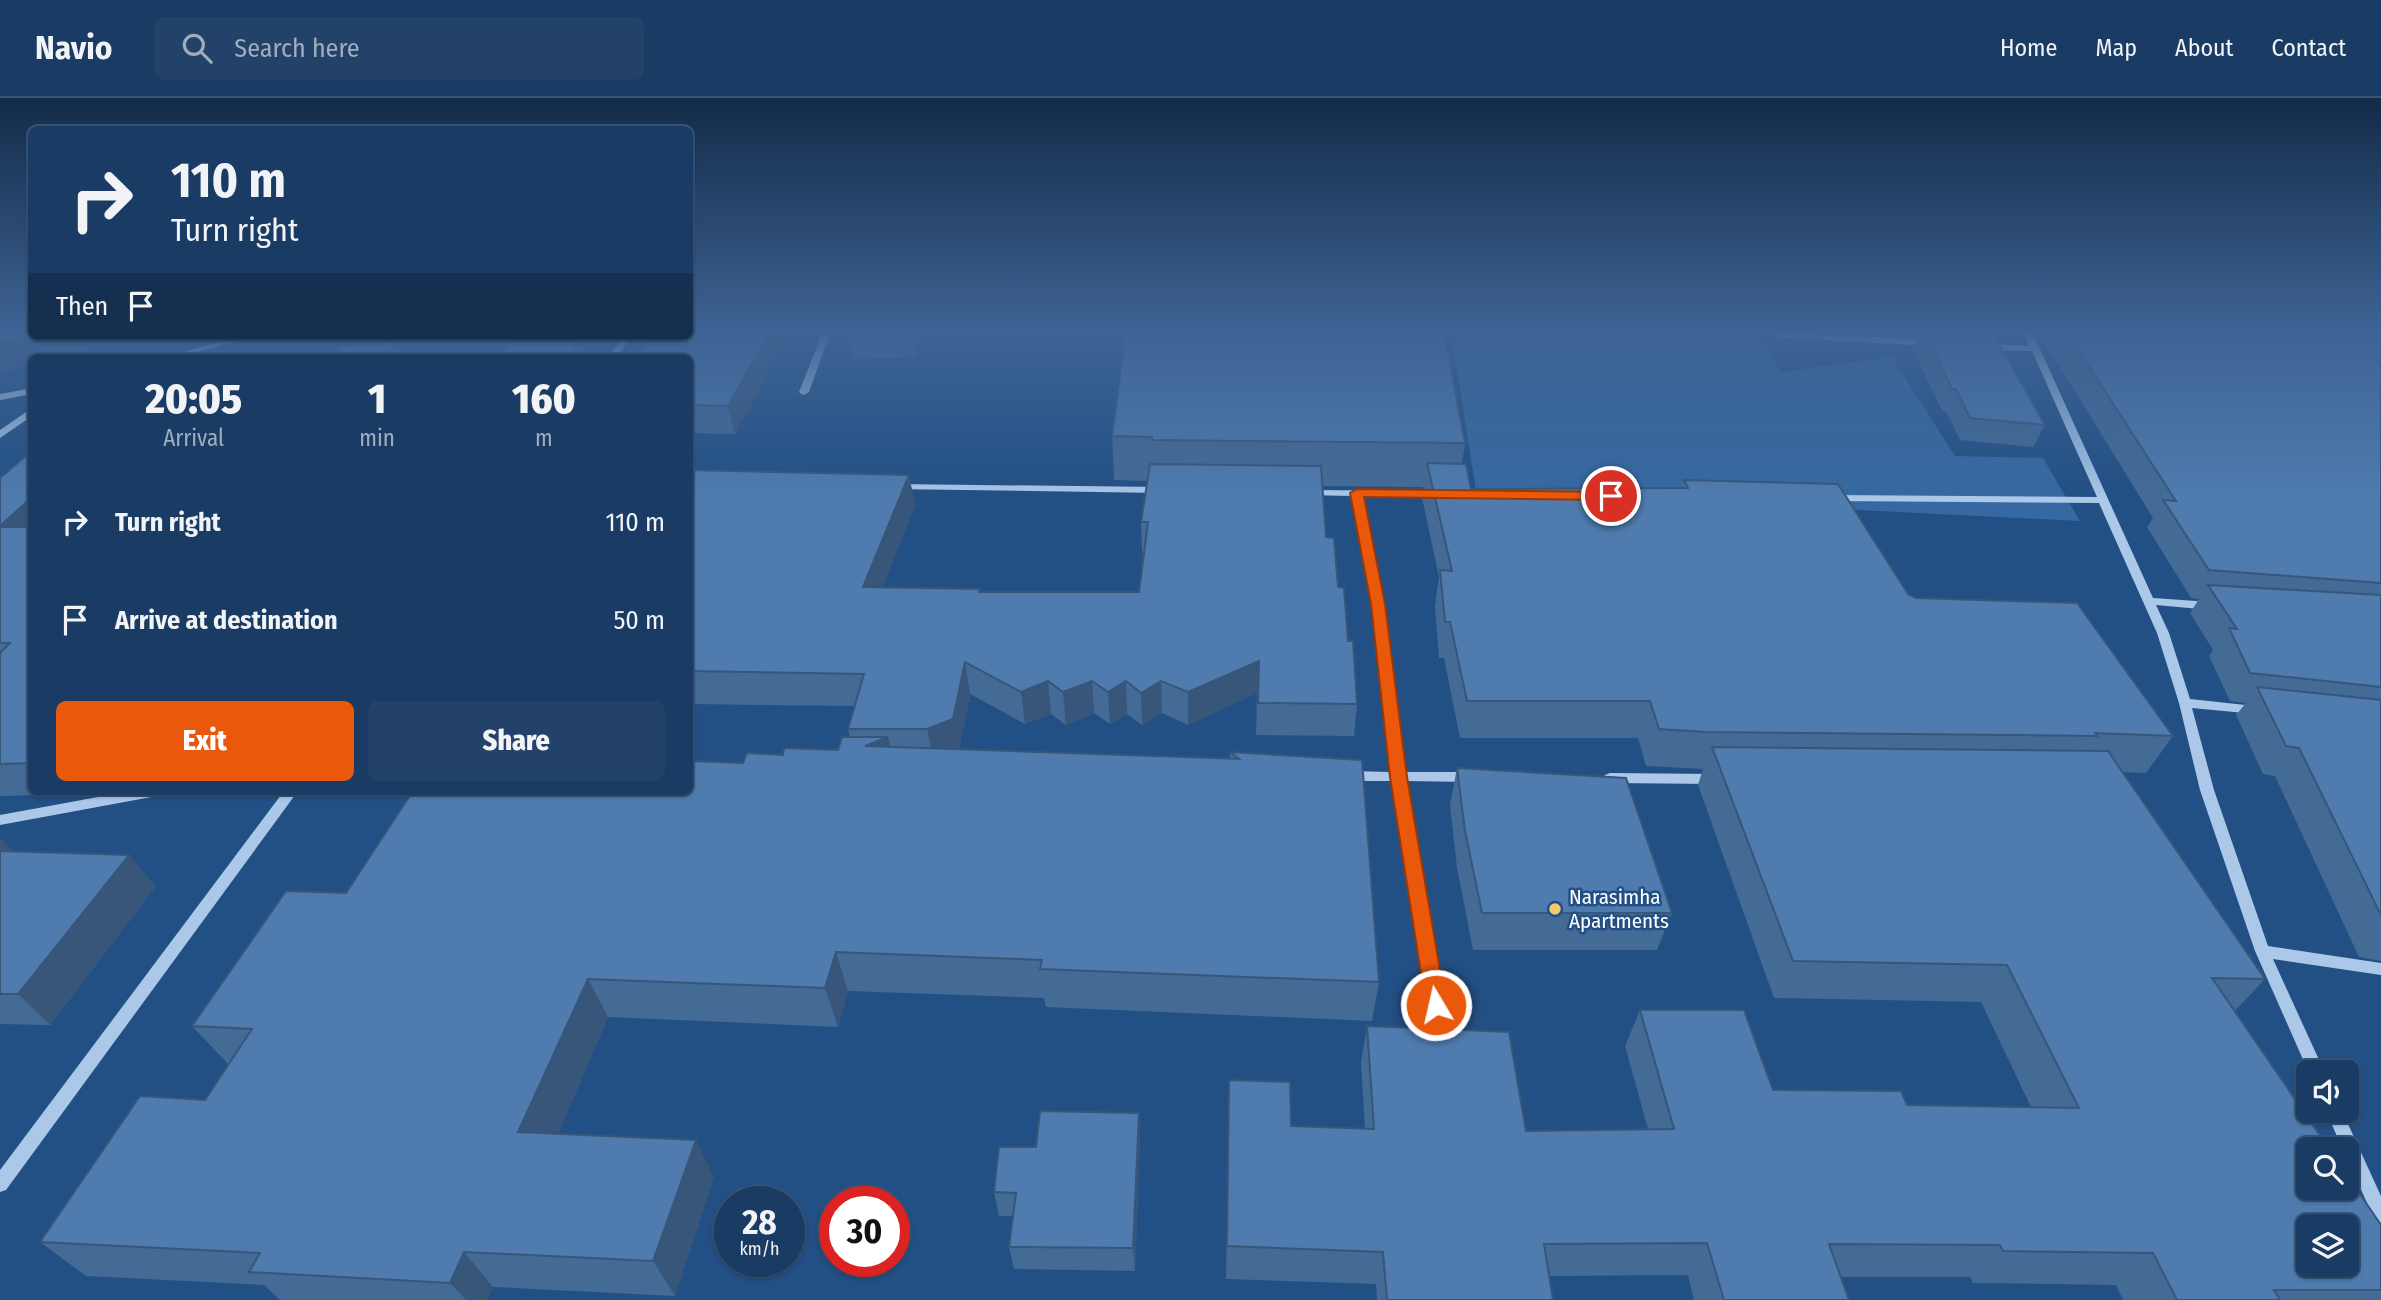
<!DOCTYPE html>
<style>
body{margin:0;font-family:"Fira Sans Condensed",sans-serif;background:#234269;color:#f1f3f6;height:100vh;display:flex;flex-direction:column;font-size:26px;white-space:nowrap}
*{box-sizing:border-box;margin:0}
p{font-size:23px;color:#9fadbe}
.icon{flex:none;width:38px;height:38px;fill:none;stroke:currentColor;stroke-width:2;stroke-linecap:round;stroke-linejoin:round}
.map{position:relative;flex:1;overflow:hidden}
.drawer{position:absolute;left:28px;top:256px;width:665px;height:441px;display:flex;flex-direction:column;background:#1a3b63;border-radius:10px;box-shadow:0 2px 5px #0004,0 0 0 2px #385578}
.drawer>*{flex:none}
.banner{position:absolute;left:28px;top:28px;width:665px;height:214px;border-radius:10px;box-shadow:0 2px 5px #0004,0 0 0 2px #385578;background:#1a3b63;color:#f1f3f6;overflow:hidden}
.tools{position:absolute;left:2296px;top:962px;display:grid;gap:14px}
.tools a{display:grid;place-items:center;width:63px;height:63px;border-radius:10px;background:#1a3b63;box-shadow:0 2px 5px #0004,0 0 0 2px #385578;font-size:35px}
.speed{position:absolute;left:714px;top:1088px;display:flex;gap:14px;font-size:35px;font-weight:700;text-align:center}
.speed>*{display:grid;place-content:center;width:91px;height:91px;border-radius:50%;background:#1a3b63;box-shadow:0 2px 5px #0004,0 0 0 2px #385578;line-height:1}
.speed small{font-size:18px;font-weight:400}
.speed .limit{border:10px solid #d22;background:#fff;color:#111}
.pin{position:absolute;display:grid;place-items:center;width:60px;height:60px;color:#fff;margin:-30px;border:4px solid #fff;border-radius:50%;box-shadow:0 2px 7px #0007}
.me{position:absolute;width:77px;margin:-38px;rotate:351deg;stroke-linejoin:round;filter:drop-shadow(0 0 5px #0008)}
.turn{display:flex;align-items:center;gap:24px;height:147px;padding:0 28px;font-size:32px}
.turn .icon{width:91px;height:91px;stroke-width:2.5}
.turn b{display:block;font-size:49px;line-height:60px}
.then{display:flex;align-items:center;height:66px;padding:0 28px;background:#0003;gap:14px;font-size:26px}
.eta{display:flex;justify-content:space-evenly;align-items:center;height:119px;text-align:center}
.eta b{font-size:42px;font-weight:800;line-height:49px}
.action{display:flex;gap:14px;margin-top:auto;padding:14px 28px}
.action a{flex:1;height:80px;border-radius:10px;background:#ea580c;color:#fff;font-size:28px;font-weight:800;line-height:80px;text-align:center}
.action a+a{background:#234269;color:#f1f3f6}
ul{padding:0;list-style:none}
li{display:flex;align-items:center;gap:21px;height:98px;padding:0 28px}
li div{flex:1}
li b{display:block;font-size:26px}
li em{font-style:normal}
header{display:flex;align-items:center;gap:42px;box-sizing:border-box;height:98px;padding:0 35px;background:#1a3b63;border-bottom:2px solid #385578}
header strong{font-size:33px}
nav{display:flex;gap:38px;margin-inline-start:auto;font-size:24px}
.search{width:490px;height:63px;background:#234269;display:flex;align-items:center;gap:18px;box-sizing:border-box;padding:0 24px;border-radius:10px;color:#9fadbe;font-size:26px}
.map>svg:first-child{display:block}
.green{fill:#3669a1}
.lines{fill:none;stroke-linecap:round;stroke-linejoin:round}
.minor{fill:#abc8e9;fill-rule:evenodd}
.wall{fill:#446a96}
.shaded-wall{fill:#37567a}
.building{fill:#4f7bae;stroke:#37567a;stroke-width:2;fill-rule:evenodd}
.route{fill:#ea580c;stroke:#983908;stroke-width:2}
.poi-dot{fill:#f4ca6e;stroke:#224f84;stroke-width:2.5}
.labels{text-anchor:middle;stroke-width:5;stroke-linejoin:round;paint-order:stroke}
.poi-label{font-size:21px;fill:#fff;stroke:#224f84;text-anchor:start}
</style>
<header>
<strong>Navio</strong>
<div class="search"><svg class="icon" aria-label="search" viewBox="0 0 24 24"><circle cx="10" cy="10" r="6"/><path d="M15 15l6 6"/></svg>Search here</div>
<nav><a>Home</a><a>Map</a><a>About</a><a>Contact</a></nav>
</header>
<div class="map">
<svg width="2381" height="1202" viewBox="0 0 2381 1202">
<rect width="100%" height="100%" fill="#224f84"/>
<path class="green" d="M 1451,233 L 1758,233 L 1780,274 L 1892,259 L 1955,358 L 2043,360 L 2080,423 L 1476,393 Z"/>
<g class="lines">
<g class="minor">
<path d="M 823,233 L 831,233 L 809,294 L 804,297 L 801,296 L 799,294 Z"/>
<path d="M 1768,233 L 1931,242 L 1935,245 L 1931,248 L 1774,239 Z"/>
<path d="M 2023,233 L 2031,233 L 2040,251 L 2153,500 L 2211,504 L 2217,508 L 2211,512 L 2156,507 L 2169,535 L 2190,601 L 2255,608 L 2261,612 L 2255,616 L 2192,610 L 2214,692 L 2268,848 L 2381,865 L 2381,877 L 2273,861 L 2325,975 L 2309,975 L 2255,853 L 2200,692 L 2179,605 L 2157,535 L 2099,405 L 1831,403 L 1826,400 L 1831,397 L 2097,399 L 2032,253 L 1987,252 L 1983,249 L 1987,246 L 2029,248 Z"/>
<path d="M 242,238 L 256,238 L 179,259 L 165,259 Z"/>
<path d="M 624,238 L 632,238 L 617,259 L 608,259 Z"/>
<path d="M 32,290 L 32,296 L 0,302 L 0,296 Z"/>
<path d="M 32,310 L 32,318 L 0,340 L 0,332 Z"/>
<path d="M 896,386 L 1162,389 L 1167,392 L 1162,395 L 892,391 L 892,387 Z"/>
<path d="M 1309,392 L 1438,393 L 1443,396 L 1438,399 L 1363,398 L 1384,506 L 1404,674 L 1470,674 L 1475,676 L 1477,679 L 1475,682 L 1470,684 L 1405,683 L 1444,907 L 1441,912 L 1436,914 L 1431,912 L 1428,907 L 1392,683 L 1348,683 L 1343,681 L 1341,678 L 1343,675 L 1348,673 L 1391,674 L 1372,506 L 1353,398 L 1305,397 L 1304,395 Z"/>
<path d="M 1610,675 L 1715,676 L 1720,678 L 1722,681 L 1720,684 L 1715,686 L 1610,685 L 1605,683 L 1603,680 L 1605,677 Z"/>
<path d="M 131,693 L 164,693 L 162,696 L 157,698 L 0,727 L 0,717 Z"/>
<path d="M 284,693 L 298,693 L 6,1092 L 0,1094 L 0,1072 Z"/>
<path d="M 2326,1013 L 2342,1013 L 2381,1098 L 2381,1125 L 2375,1123 L 2347,1060 L 2347,1052 L 2343,1052 Z"/>
</g>
</g>
<g class="wall">
<path d="M 690,233 L 791,233 L 735,336 L 690,335 Z"/>
<path d="M 850,233 L 919,233 L 916,259 L 853,261 L 848,238 Z"/>
<path d="M 1817,233 L 1992,233 L 2045,327 L 2033,349 L 1960,342 L 1946,313 L 1942,313 L 1912,249 L 1917,239 Z"/>
<path d="M 2038,233 L 2381,233 L 2381,863 L 2359,859 L 2275,678 L 2263,676 L 2236,617 L 2246,605 L 2230,603 L 2209,558 L 2213,552 L 2190,515 L 2199,501 L 2191,500 L 2147,429 L 2153,420 Z"/>
<path d="M 1112,338 L 1465,345 L 1462,366 L 1471,391 L 1681,390 L 1684,382 L 1908,496 L 2173,638 L 2146,675 L 2122,674 L 2265,881 L 2235,913 L 2381,1127 L 2381,1202 L 2123,1202 L 2116,1187 L 1973,1185 L 1970,1179 L 1841,1179 L 1849,1202 L 1694,1202 L 1688,1177 L 1549,1178 L 1553,1202 L 1377,1202 L 1376,1186 L 1226,1181 L 1229,982 L 1291,1028 L 1365,1031 L 1361,964 L 1367,928 L 1526,1033 L 1648,1031 L 1625,948 L 1640,912 L 1773,992 L 1907,1007 L 2031,1009 L 1981,904 L 1774,900 L 1698,687 L 1703,671 L 1646,668 L 1638,640 L 1460,640 L 1444,560 L 1439,560 L 1435,508 L 1439,479 L 1422,400 L 1423,389 L 1322,388 L 1326,439 L 1338,489 L 1357,606 L 1354,638 L 1256,637 L 1257,595 L 1188,627 L 1162,615 L 1142,627 L 1127,616 L 1110,626 L 1094,615 L 1066,627 L 1051,616 L 1025,626 L 970,596 L 959,652 L 1230,661 L 1230,654 L 1362,662 L 1379,884 L 1372,923 L 1046,909 L 1044,900 L 848,893 L 838,929 L 608,919 L 558,1036 L 714,1079 L 675,1198 L 493,1189 L 487,1202 L 280,1202 L 264,1187 L 86,1178 L 40,1144 L 205,1002 L 228,966 L 192,928 L 346,795 L 743,665 L 783,657 L 838,652 L 850,639 L 848,631 L 854,608 L 690,606 L 690,372 L 909,377 L 915,408 L 882,489 L 980,491 L 980,494 L 1139,494 L 1144,456 L 1142,455 L 1141,424 L 1148,383 L 1114,382 Z"/>
<path d="M 32,353 L 32,693 L 84,693 L 81,696 L 0,698 L 0,380 Z"/>
<path d="M 1457,670 L 1672,815 L 1657,852 L 1473,852 L 1457,770 L 1450,707 Z"/>
<path d="M 0,742 L 14,754 L 156,788 L 50,927 L 0,926 Z"/>
<path d="M 1140,1039 L 1135,1173 L 1014,1171 L 1009,1149 L 1013,1118 L 999,1118 L 994,1094 L 1036,1049 Z"/>
</g>
<g class="shaded-wall">
<path d="M 770,233 L 791,233 L 735,336 L 728,308 Z"/>
<path d="M 913,233 L 919,233 L 916,259 L 913,236 Z"/>
<path d="M 35,238 L 93,238 L 86,257 L 77,259 L 32,259 L 32,268 L 0,274 L 0,245 Z"/>
<path d="M 577,238 L 589,238 L 585,259 L 572,259 Z"/>
<path d="M 396,244 L 402,259 L 387,259 Z"/>
<path d="M 909,377 L 915,408 L 870,521 L 863,489 Z"/>
<path d="M 32,399 L 32,450 L 0,432 L 0,428 Z"/>
<path d="M 1259,563 L 1257,595 L 1188,627 L 1188,594 Z"/>
<path d="M 965,564 L 970,596 L 959,653 L 934,664 L 927,631 Z"/>
<path d="M 1048,583 L 1051,616 L 1025,626 L 1021,594 Z"/>
<path d="M 1092,583 L 1094,615 L 1066,627 L 1063,594 Z"/>
<path d="M 1126,583 L 1127,616 L 1110,626 L 1108,594 Z"/>
<path d="M 1161,583 L 1162,615 L 1142,627 L 1141,595 Z"/>
<path d="M 888,639 L 897,679 L 865,648 Z"/>
<path d="M 3,742 L 33,773 L 0,761 L 0,745 Z"/>
<path d="M 129,757 L 156,788 L 50,927 L 18,896 Z"/>
<path d="M 836,854 L 848,893 L 838,929 L 825,890 Z"/>
<path d="M 588,881 L 608,919 L 543,1071 L 518,1034 Z"/>
<path d="M 1139,1015 L 1140,1039 L 1135,1173 L 1133,1150 Z"/>
<path d="M 696,1042 L 714,1079 L 675,1198 L 653,1163 Z"/>
<path d="M 464,1154 L 493,1189 L 487,1202 L 466,1202 L 450,1185 Z"/>
</g>
<g class="building">
<path d="M 0,233 L 32,233 L 32,238 L 35,238 L 0,245 Z"/>
<path d="M 690,233 L 770,233 L 728,308 L 690,307 L 690,259 L 638,259 L 653,238 L 690,238 Z"/>
<path d="M 850,233 L 913,233 L 913,236 L 848,238 Z"/>
<path d="M 1126,233 L 1444,233 L 1465,345 L 1152,342 L 1152,339 L 1112,338 Z"/>
<path d="M 1924,233 L 1992,233 L 2045,327 L 1970,320 L 1956,291 L 1952,291 Z"/>
<path d="M 2066,233 L 2381,233 L 2381,264 L 2377,264 L 2381,268 L 2381,485 L 2209,472 L 2163,402 L 2176,403 Z"/>
<path d="M 510,238 L 577,238 L 572,259 L 503,259 Z"/>
<path d="M 396,244 L 387,259 L 333,259 L 340,248 Z"/>
<path d="M 32,353 L 32,399 L 0,428 L 0,380 Z"/>
<path d="M 1427,365 L 1466,366 L 1471,391 L 1688,390 L 1684,382 L 1838,386 L 1908,496 L 1916,500 L 2077,505 L 2173,638 L 2095,635 L 2097,638 L 1706,634 L 1659,631 L 1650,603 L 1467,603 L 1450,524 L 1445,524 L 1440,472 L 1452,473 Z"/>
<path d="M 1150,366 L 1321,368 L 1326,439 L 1334,440 L 1338,489 L 1344,490 L 1348,543 L 1353,543 L 1357,606 L 1258,605 L 1259,563 L 1188,594 L 1161,583 L 1141,595 L 1126,583 L 1108,594 L 1092,583 L 1063,594 L 1048,583 L 1021,594 L 965,564 L 953,621 L 927,631 L 848,631 L 864,576 L 690,573 L 690,372 L 909,377 L 863,489 L 980,491 L 979,494 L 1139,494 L 1148,424 L 1141,424 Z"/>
<path d="M 0,429 L 32,429 L 32,665 L 0,666 L 0,555 L 10,545 L 0,545 Z"/>
<path d="M 2208,487 L 2381,497 L 2381,589 L 2250,575 L 2229,530 L 2237,531 Z"/>
<path d="M 2257,589 L 2381,602 L 2381,817 L 2299,650 L 2286,648 Z"/>
<path d="M 842,639 L 888,639 L 865,648 L 1239,661 L 1230,654 L 1362,662 L 1379,884 L 1040,871 L 1042,862 L 836,854 L 825,890 L 588,881 L 518,1034 L 696,1042 L 653,1163 L 464,1154 L 450,1185 L 249,1174 L 260,1155 L 40,1144 L 140,998 L 205,1002 L 252,931 L 192,928 L 286,793 L 346,795 L 413,693 L 690,693 L 690,663 L 743,665 L 747,655 L 783,657 L 784,650 L 838,652 Z"/>
<path d="M 1712,649 L 2108,653 L 2265,881 L 2212,880 L 2330,1052 L 2308,1052 L 2308,1090 L 2347,1090 L 2347,1077 L 2381,1127 L 2381,1192 L 2274,1192 L 2280,1202 L 2177,1202 L 2153,1155 L 2003,1153 L 2000,1147 L 1829,1146 L 1849,1202 L 1724,1202 L 1707,1145 L 1544,1146 L 1553,1202 L 1387,1202 L 1383,1154 L 1227,1148 L 1229,982 L 1290,984 L 1291,1028 L 1374,1031 L 1367,928 L 1509,934 L 1526,1033 L 1674,1031 L 1640,912 L 1744,912 L 1773,992 L 1901,993 L 1907,1007 L 2079,1010 L 2007,867 L 1793,863 ZM 2308,1129 L 2347,1129 L 2347,1167 L 2308,1167 Z"/>
<path d="M 1457,670 L 1626,680 L 1672,815 L 1482,815 L 1465,733 Z"/>
<path d="M 0,753 L 129,757 L 18,896 L 0,896 Z"/>
<path d="M 1040,1013 L 1139,1015 L 1133,1150 L 1009,1149 L 1016,1095 L 994,1094 L 999,1049 L 1036,1049 Z"/>
</g>
<linearGradient id="sky" x2="0" y2="1"><stop stop-color="#132b49"/><stop offset="0.58" stop-color="#3e6394"/><stop offset="1" stop-color="#3e6394" stop-opacity="0"/></linearGradient>
<rect width="2381" height="401" fill="url(#sky)"/>
<path class="route" d="M 1357,391 L 1611,394 L 1618,398 L 1611,402 L 1364,399 L 1385,506 L 1407,679 L 1446,907 L 1443,913 L 1436,916 L 1429,913 L 1426,907 L 1390,679 L 1371,506 L 1350,395 Z"/>
<circle class="poi-dot" cx="1555" cy="811" r="7"/>
<g class="labels">
<g class="poi-label">
<text x="1569" y="806">Narasimha<tspan x="1569" dy="24">Apartments</tspan></text>
</g>
</g>
</svg>
<div class="tools">
<a><svg class="icon" aria-label="sound" viewBox="0 0 24 24"><path d="M4 9h4l5-4v14l-5-4H4zM17 9q2 3 0 6"/></svg></a>
<a><svg class="icon" aria-label="search" viewBox="0 0 24 24"><circle cx="10" cy="10" r="6"/><path d="M15 15l6 6"/></svg></a>
<a><svg class="icon" aria-label="layers" viewBox="0 0 24 24"><path d="M12 4l9 5-9 5-9-5zM3 14l9 5 9-5"/></svg></a>
</div>
<div class="speed"><div>28<small>km/h</small></div><div class="limit">30</div></div>
<div class="pin" style="left:1611px;top:398px;background:#d93025"><svg class="icon" aria-label="arrive" viewBox="0 0 24 24"><path d="M6 21V4h12l-3 4 3 4H6"/></svg></div>
<svg class="me" style="left:1436px;top:907px" viewBox="-20 -20 40 40"><circle r="17" fill="#ea580c" stroke="#fff" stroke-width="3"/><path d="M0-11L8 9 0 5-8 9z" fill="#fff"/></svg>
<div class="banner">
<div class="turn"><svg class="icon" aria-label="right" viewBox="0 0 24 24"><path d="M7 20v-9h11M14 6l5 5-5 5"/></svg><div><b>110 m</b>Turn right</div></div>
<div class="then">Then<svg class="icon" aria-label="arrive" viewBox="0 0 24 24"><path d="M6 21V4h12l-3 4 3 4H6"/></svg></div>
</div>
<section class="drawer">
<div class="eta">
<div><b>20:05</b><p>Arrival</p></div>
<div><b>1</b><p>min</p></div>
<div><b>160</b><p>m</p></div>
</div>
<ul>
<li><svg class="icon" aria-label="right" viewBox="0 0 24 24"><path d="M7 20v-9h11M14 6l5 5-5 5"/></svg><div><b>Turn right</b></div><em>110 m</em></li>
<li><svg class="icon" aria-label="arrive" viewBox="0 0 24 24"><path d="M6 21V4h12l-3 4 3 4H6"/></svg><div><b>Arrive at destination</b></div><em>50 m</em></li>
</ul>
<div class="action"><a>Exit</a><a>Share</a></div>
</section>
</div>
